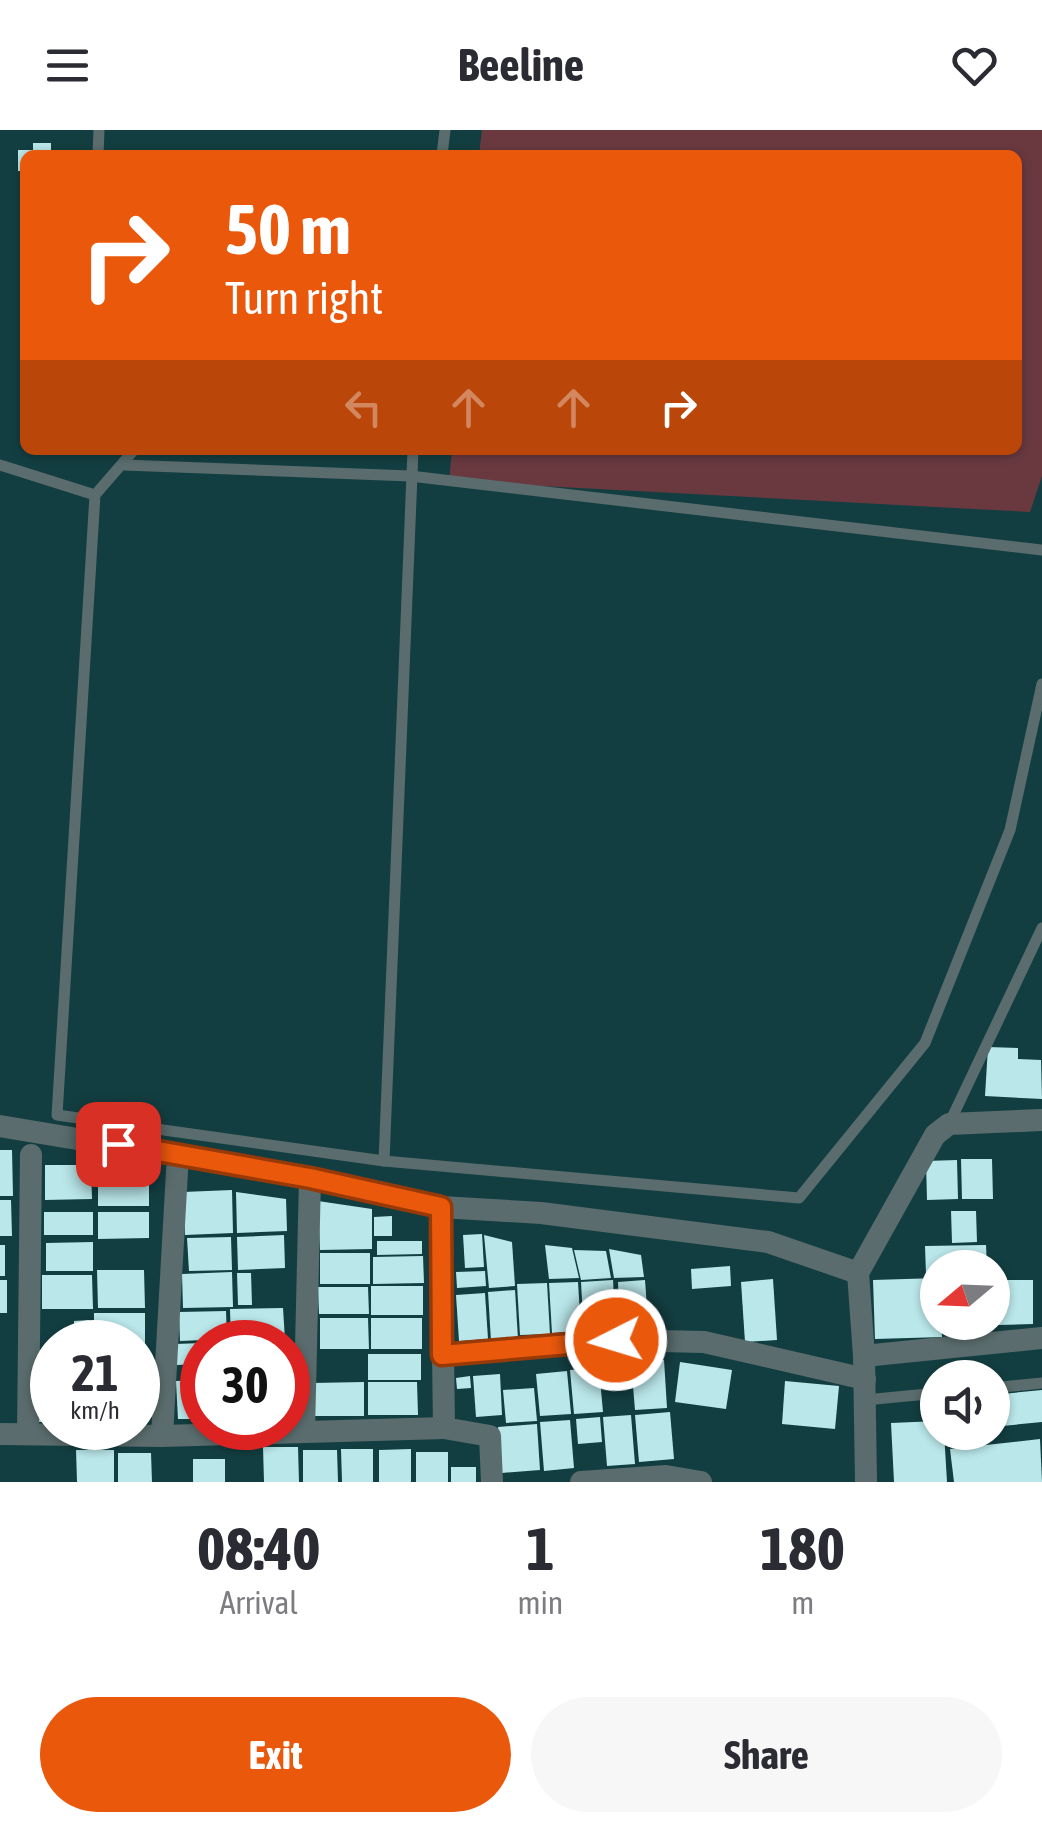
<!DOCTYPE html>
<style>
body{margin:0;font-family:"Asap Condensed",sans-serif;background:#f7f7f7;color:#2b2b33;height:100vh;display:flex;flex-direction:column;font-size:38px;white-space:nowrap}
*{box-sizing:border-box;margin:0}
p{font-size:32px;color:#7c7c81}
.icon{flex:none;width:55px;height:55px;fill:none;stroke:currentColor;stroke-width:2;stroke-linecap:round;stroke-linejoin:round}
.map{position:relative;height:1352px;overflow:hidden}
.details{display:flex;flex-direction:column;background:#fff;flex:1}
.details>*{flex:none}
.banner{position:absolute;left:20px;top:20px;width:1002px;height:305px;border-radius:15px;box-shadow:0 2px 8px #0004;background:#ea580c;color:#fff;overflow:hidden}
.needle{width:65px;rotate:251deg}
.controls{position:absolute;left:920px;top:1120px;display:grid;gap:20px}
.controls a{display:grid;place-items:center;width:90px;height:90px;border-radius:50%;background:#fff;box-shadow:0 2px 8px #0004;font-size:50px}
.speed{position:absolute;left:30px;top:1190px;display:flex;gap:20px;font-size:50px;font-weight:700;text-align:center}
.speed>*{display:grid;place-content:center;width:130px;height:130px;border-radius:50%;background:#fff;box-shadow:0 2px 8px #0004;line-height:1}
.speed small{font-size:25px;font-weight:400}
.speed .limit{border:15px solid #d22;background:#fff;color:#111}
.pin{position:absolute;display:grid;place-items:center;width:85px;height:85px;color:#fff;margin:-42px;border-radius:20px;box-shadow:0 5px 15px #0006}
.me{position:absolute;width:110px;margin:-55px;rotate:265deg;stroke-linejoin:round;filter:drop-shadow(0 0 8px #0008)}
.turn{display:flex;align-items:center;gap:35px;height:210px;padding:0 40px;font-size:45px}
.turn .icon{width:130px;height:130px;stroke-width:2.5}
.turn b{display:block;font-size:70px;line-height:85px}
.lanes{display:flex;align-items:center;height:95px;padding:0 40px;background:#0003;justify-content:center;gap:50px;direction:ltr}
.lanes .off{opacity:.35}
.eta{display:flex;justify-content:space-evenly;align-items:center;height:170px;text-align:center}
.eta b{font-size:60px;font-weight:700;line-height:70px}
.primary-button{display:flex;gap:20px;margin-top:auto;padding:20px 40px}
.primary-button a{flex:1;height:115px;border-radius:60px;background:#ea580c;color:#fff;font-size:40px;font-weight:700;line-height:115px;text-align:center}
.primary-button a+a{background:#f7f7f7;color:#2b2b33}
header{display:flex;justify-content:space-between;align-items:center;height:130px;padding:0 40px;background:#fff;font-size:45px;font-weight:700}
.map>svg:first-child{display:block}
.green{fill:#6a3940}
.building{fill:#bae7ea}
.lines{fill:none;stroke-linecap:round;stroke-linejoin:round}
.service{stroke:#5a6c6d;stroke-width:11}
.minor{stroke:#5a6c6d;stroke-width:22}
.route-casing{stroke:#983908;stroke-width:25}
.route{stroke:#ea580c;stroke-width:18}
</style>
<header><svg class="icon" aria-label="menu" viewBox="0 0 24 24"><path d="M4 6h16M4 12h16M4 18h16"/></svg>Beeline<svg class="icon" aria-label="heart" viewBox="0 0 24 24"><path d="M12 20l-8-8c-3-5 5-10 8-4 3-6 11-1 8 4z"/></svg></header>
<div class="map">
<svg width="1042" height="1352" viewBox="0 0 1042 1352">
<rect width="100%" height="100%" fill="#133e41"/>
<path class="green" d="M 482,0 L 1042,0 L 1042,346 L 1030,382 L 449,351 L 452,320 L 1018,320 L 1018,25 L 479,25 Z"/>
<g class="building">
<path d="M 33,13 L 51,13 L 51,25 L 25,25 L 25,41 L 18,41 L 18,20 L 33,20 Z"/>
<path d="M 988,917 L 1018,918 L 1018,929 L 1041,930 L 1042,969 L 985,966 Z"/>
<path d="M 0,1020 L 12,1020 L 13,1066 L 0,1066 Z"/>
<path d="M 961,1029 L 992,1029 L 993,1069 L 962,1069 Z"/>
<path d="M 957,1030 L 958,1069 L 927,1070 L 926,1031 Z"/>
<path d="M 45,1035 L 91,1035 L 92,1069 L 45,1070 Z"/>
<rect x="98" y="1043" width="51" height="33"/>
<path d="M 232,1060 L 233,1103 L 185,1105 L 183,1062 Z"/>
<path d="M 236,1062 L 286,1069 L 287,1101 L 237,1103 Z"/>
<path d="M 0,1070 L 11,1070 L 12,1106 L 0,1106 Z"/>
<path d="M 318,1071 L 372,1079 L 372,1119 L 320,1120 Z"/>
<path d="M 951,1081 L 976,1081 L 977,1112 L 952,1113 Z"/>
<rect x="44" y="1082" width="49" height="23"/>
<path d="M 98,1082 L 149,1082 L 149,1108 L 98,1109 Z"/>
<path d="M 392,1086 L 392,1106 L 374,1106 L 374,1087 Z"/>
<path d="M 482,1104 L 484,1137 L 465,1138 L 463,1105 Z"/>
<path d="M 284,1105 L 285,1138 L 238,1140 L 237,1107 Z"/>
<path d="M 484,1105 L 512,1112 L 515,1156 L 489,1158 Z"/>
<path d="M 231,1107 L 232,1140 L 189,1141 L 187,1108 Z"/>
<path d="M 377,1111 L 422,1111 L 422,1124 L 377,1125 Z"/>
<path d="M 93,1112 L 93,1141 L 46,1141 L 46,1113 Z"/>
<rect x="0" y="1115" width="5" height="31"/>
<path d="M 545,1115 L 572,1118 L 579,1148 L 549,1149 Z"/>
<path d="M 986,1115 L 987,1138 L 938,1138 L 938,1144 L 926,1144 L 925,1116 Z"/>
<path d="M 609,1119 L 641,1125 L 644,1147 L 614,1148 Z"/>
<path d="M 574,1120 L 606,1121 L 611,1148 L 581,1150 Z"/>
<rect x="320" y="1123" width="50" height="31"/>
<path d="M 423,1126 L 424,1153 L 373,1154 L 373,1127 Z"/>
<path d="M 730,1136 L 731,1156 L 692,1159 L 691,1139 Z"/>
<path d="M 97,1140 L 144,1140 L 145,1178 L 98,1178 Z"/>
<path d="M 485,1141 L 486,1156 L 457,1158 L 456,1142 Z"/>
<path d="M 232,1142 L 233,1177 L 183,1178 L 182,1144 Z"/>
<path d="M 237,1143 L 251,1143 L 252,1175 L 238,1175 Z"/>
<path d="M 42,1145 L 92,1145 L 93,1179 L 42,1179 Z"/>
<path d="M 938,1148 L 938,1192 L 941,1192 L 942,1207 L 875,1209 L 873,1150 Z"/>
<path d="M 773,1149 L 777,1210 L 745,1212 L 741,1152 Z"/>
<rect x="0" y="1150" width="7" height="33"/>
<path d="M 613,1150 L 616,1203 L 584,1205 L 581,1152 Z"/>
<path d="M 645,1150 L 647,1178 L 619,1179 L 618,1152 Z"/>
<path d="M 997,1150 L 1033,1150 L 1033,1194 L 998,1195 Z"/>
<path d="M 578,1152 L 581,1201 L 552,1203 L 549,1153 Z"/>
<path d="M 547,1153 L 550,1204 L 520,1205 L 517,1154 Z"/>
<rect x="371" y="1156" width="52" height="29"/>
<path d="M 318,1157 L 368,1157 L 369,1184 L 319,1184 Z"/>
<path d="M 515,1160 L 518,1209 L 491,1211 L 488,1162 Z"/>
<path d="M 485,1163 L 488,1209 L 459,1211 L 456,1165 Z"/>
<path d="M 283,1178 L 285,1210 L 231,1212 L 230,1179 Z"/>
<path d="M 226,1181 L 227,1209 L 180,1211 L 179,1182 Z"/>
<path d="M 94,1183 L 145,1183 L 145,1213 L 94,1212 Z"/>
<path d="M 320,1188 L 368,1188 L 369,1219 L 320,1219 Z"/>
<rect x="371" y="1188" width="51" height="31"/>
<path d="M 89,1190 L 89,1212 L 74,1212 L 74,1191 Z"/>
<path d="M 202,1213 L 202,1234 L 177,1235 L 176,1214 Z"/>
<rect x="36" y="1220" width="16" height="32"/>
<rect x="368" y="1224" width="53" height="26"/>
<path d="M 664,1230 L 667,1278 L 635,1280 L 631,1232 Z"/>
<path d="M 680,1232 L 732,1240 L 726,1279 L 675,1272 Z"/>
<path d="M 599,1238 L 603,1282 L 574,1284 L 570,1240 Z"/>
<path d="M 567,1241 L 571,1284 L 540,1286 L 536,1244 Z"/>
<path d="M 500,1244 L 502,1285 L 476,1287 L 473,1246 Z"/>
<path d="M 470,1246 L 471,1258 L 457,1259 L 456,1248 Z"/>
<path d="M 202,1250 L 202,1289 L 178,1289 L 176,1251 Z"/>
<path d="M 785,1251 L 839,1256 L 835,1299 L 782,1294 Z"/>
<path d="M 364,1252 L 364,1286 L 312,1286 L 312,1253 Z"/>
<path d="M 368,1252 L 417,1252 L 418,1285 L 368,1285 Z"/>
<rect x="35" y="1255" width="17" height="37"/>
<rect x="138" y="1255" width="4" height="35"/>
<path d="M 534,1258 L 537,1291 L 506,1293 L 503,1260 Z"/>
<path d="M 1042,1260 L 1042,1292 L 992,1297 L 992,1265 Z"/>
<path d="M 670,1282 L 674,1329 L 639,1332 L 635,1285 Z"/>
<path d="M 631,1285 L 635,1334 L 607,1336 L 603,1287 Z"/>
<path d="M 600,1287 L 602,1312 L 578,1314 L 576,1289 Z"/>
<path d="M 570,1290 L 574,1338 L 544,1341 L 540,1292 Z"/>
<path d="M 938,1291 L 938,1302 L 944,1302 L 947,1352 L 894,1352 L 891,1293 Z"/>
<path d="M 537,1294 L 540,1340 L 502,1343 L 498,1297 Z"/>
<path d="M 1040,1309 L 1042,1352 L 954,1352 L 950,1319 Z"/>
<path d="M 263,1317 L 298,1317 L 299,1352 L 264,1352 Z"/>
<path d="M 341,1319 L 373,1319 L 373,1352 L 342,1352 Z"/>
<path d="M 411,1319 L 411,1352 L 379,1352 L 379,1320 Z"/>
<path d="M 76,1320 L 114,1320 L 114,1352 L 77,1352 Z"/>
<path d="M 303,1320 L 337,1320 L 338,1352 L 303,1352 Z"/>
<rect x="416" y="1322" width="32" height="30"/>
<path d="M 118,1323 L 151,1323 L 152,1352 L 118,1352 Z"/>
<rect x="193" y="1329" width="32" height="23"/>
<rect x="451" y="1337" width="25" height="15"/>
</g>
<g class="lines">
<g class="service">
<path d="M 98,25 L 99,0"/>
<path d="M 442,25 L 445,0"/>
<path d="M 134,320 L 95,365 L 57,985 L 384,1031 L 799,1068 L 925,913 L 1010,700 L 1042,554"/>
<path d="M 0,335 L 95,365"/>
<path d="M 124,335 L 410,346 L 1042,420"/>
<path d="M 949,994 L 1042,798"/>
<path d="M 384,1031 L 413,320"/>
<path d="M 992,1258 L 1042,1253"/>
<path d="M 865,1270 L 938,1263"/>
</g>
<g class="minor">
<path d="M 0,996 L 310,1048 L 441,1077 L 541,1083 L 768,1112 L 858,1143"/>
<path d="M 441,1077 L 444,1298 L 490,1306 L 492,1352"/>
<path d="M 442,1225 L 616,1210 L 704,1212 L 865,1249"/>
<path d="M 864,1226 L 1042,1208"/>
<path d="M 304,1302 L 310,1048"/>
<path d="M 0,1304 L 162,1306 L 178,1024"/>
<path d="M 28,1304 L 31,1025"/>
<path d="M 162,1306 L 444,1298"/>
<path d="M 581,1352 L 666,1346 L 701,1352"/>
<path d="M 866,1352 L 864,1226 L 858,1143 L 935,1005 L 949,994 L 1042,990"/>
</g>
</g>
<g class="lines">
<g class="route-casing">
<path id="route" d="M 118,1014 L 310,1048 L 441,1077 L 442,1225 L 616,1210"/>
</g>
<use href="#route" class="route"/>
</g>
</svg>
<div class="controls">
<a><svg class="needle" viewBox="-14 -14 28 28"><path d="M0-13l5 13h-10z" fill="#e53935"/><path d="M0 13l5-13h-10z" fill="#7c7c81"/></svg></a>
<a><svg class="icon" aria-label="sound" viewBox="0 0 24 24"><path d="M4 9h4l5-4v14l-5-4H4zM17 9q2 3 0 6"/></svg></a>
</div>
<div class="speed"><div>21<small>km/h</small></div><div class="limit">30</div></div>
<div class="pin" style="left:118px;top:1014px;background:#d93025"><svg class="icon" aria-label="arrive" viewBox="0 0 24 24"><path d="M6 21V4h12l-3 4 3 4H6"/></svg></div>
<svg class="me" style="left:616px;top:1210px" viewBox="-20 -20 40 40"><circle r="17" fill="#ea580c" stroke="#fff" stroke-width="3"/><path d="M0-11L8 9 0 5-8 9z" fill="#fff"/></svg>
<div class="banner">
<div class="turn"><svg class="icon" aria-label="right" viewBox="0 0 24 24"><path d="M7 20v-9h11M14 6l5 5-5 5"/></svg><div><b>50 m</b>Turn right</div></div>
<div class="lanes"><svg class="icon off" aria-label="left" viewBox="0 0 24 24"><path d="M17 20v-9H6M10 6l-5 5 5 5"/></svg><svg class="icon off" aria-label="ahead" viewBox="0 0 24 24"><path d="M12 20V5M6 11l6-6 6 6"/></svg><svg class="icon off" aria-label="ahead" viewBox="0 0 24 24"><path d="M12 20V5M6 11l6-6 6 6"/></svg><svg class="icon" aria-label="right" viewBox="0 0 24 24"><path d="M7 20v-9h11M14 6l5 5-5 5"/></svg></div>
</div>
</div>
<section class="details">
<div class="eta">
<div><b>08:40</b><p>Arrival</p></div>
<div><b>1</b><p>min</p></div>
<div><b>180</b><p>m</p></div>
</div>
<div class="primary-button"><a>Exit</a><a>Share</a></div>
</section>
